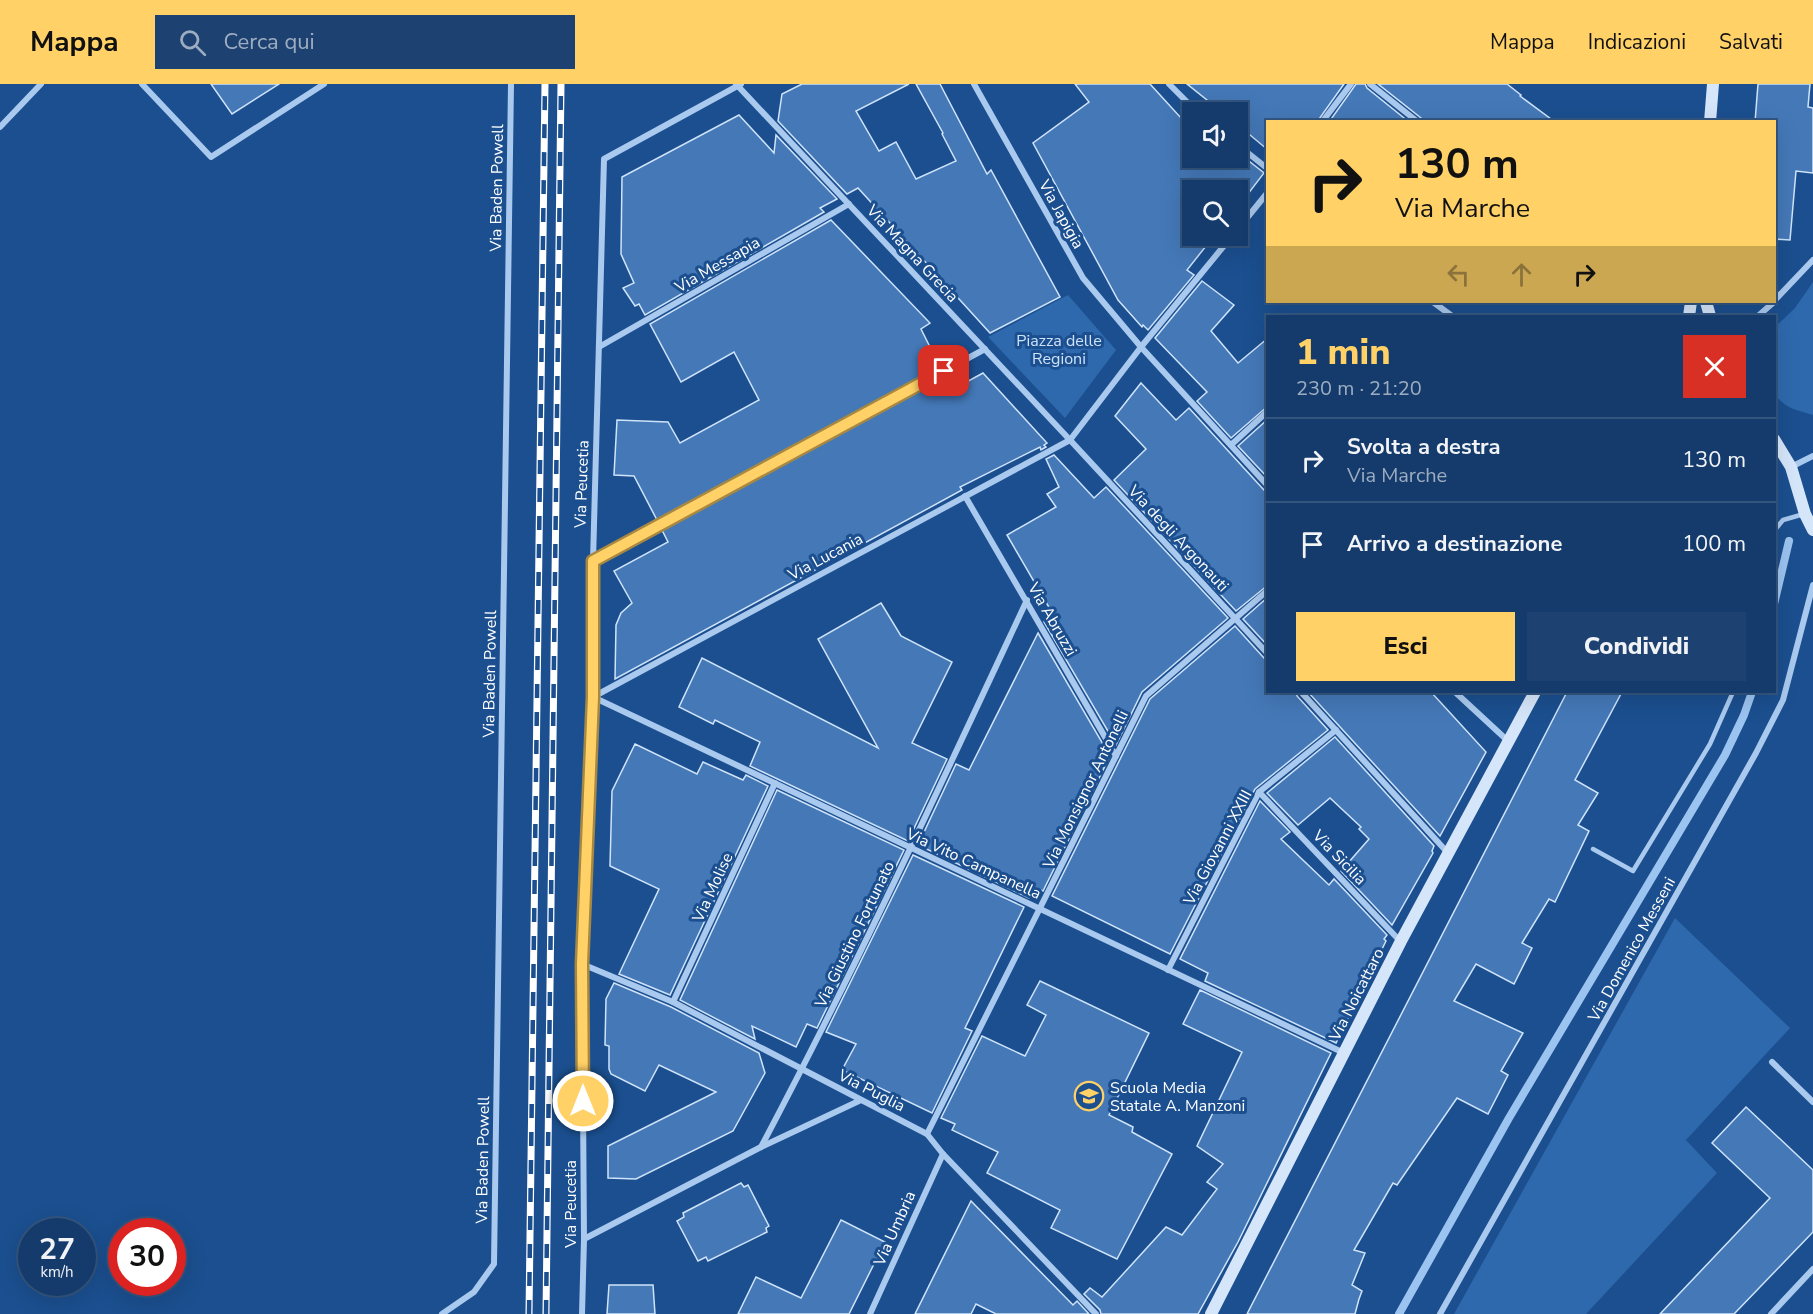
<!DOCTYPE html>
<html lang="it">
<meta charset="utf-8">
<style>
body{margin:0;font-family:"Nunito Sans",sans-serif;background:#1d4271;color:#f1f3f6;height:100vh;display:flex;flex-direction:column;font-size:22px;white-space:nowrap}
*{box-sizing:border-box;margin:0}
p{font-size:20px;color:#9dadc1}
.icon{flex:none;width:33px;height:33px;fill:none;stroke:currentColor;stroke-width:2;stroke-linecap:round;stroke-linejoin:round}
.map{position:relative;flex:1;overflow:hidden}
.details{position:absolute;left:1266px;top:231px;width:510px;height:378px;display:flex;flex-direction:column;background:#143b6b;border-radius:0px;box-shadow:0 6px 24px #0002,0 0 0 2px #33557e}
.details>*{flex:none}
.guide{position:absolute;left:1266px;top:36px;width:510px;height:183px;border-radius:0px;box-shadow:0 6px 24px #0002,0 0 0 2px #33557e;background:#ffd166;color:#111;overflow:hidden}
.tools{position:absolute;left:1182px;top:18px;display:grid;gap:12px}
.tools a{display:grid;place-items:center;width:66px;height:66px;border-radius:0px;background:#143b6b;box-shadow:0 6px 24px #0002,0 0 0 2px #33557e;font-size:30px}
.speed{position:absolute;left:18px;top:1134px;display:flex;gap:12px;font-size:30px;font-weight:700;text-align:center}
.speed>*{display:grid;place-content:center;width:78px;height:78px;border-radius:50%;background:#143b6b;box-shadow:0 6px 24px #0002,0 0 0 2px #33557e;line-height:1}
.speed small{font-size:15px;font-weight:400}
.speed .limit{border:9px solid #d22;background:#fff;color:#111}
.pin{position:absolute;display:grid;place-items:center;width:51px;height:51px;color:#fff;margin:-26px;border-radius:12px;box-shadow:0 3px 9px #0006}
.me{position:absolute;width:66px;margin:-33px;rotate:0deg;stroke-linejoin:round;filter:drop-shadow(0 0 4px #0008)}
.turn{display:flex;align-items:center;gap:21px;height:126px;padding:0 30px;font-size:27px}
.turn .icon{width:78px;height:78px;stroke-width:2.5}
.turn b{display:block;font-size:42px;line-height:51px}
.lanes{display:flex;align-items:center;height:57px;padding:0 30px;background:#0003;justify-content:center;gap:30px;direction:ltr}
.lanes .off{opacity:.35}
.round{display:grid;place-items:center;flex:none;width:63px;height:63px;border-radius:0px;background:#1d4271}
.summary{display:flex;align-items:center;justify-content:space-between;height:102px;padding:0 30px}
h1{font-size:36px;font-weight:800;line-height:45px;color:#ffd166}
.cta{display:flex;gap:12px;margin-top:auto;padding:12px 30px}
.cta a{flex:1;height:69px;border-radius:0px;background:#ffd166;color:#111;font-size:24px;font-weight:800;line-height:69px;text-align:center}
.cta a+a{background:#1d4271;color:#f1f3f6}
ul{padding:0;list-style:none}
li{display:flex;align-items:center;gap:18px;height:84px;padding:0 30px;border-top:2px solid #33557e}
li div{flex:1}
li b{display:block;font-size:22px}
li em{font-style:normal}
header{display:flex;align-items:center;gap:36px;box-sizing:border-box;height:84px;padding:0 30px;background:#ffd166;color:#111}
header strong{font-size:28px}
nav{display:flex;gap:33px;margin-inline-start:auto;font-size:21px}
.search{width:420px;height:54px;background:#1d4271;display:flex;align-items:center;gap:15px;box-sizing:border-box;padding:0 21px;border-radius:0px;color:#9dadc1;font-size:22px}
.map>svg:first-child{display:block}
.green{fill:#2e69ad}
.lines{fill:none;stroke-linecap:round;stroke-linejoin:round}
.stream{stroke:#9cc4f0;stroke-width:8}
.building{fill:#4478b7;stroke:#cfe3fa;stroke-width:1.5}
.lane{stroke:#a9c9ee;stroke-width:4.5}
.street{stroke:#a9c9ee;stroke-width:6}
.secondary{stroke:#d6e6fa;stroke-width:12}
.rail-casing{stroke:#fff;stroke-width:7}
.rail{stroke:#1b4f8f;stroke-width:4.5;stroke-dasharray:14;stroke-linecap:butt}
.route-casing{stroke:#a68842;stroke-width:15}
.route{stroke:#ffd166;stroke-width:10}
.labels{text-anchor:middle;stroke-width:6;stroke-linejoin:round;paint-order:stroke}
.street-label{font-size:16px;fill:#fff;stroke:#1b4f8f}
.park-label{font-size:16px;fill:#cfe3fa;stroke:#1b4f8f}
.poi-label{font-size:16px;fill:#fff;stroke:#1b4f8f;text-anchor:start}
</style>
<header>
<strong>Mappa</strong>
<div class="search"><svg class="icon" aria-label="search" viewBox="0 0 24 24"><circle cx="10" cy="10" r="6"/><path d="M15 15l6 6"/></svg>Cerca qui</div>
<nav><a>Mappa</a><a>Indicazioni</a><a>Salvati</a></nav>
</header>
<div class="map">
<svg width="1813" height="1230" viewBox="0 0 1813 1230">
<rect width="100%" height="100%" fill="#1b4f8f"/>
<g class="green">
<path d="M 1813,198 L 1813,331 C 1797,326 1781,324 1774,307 L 1774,244 L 1795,224 Z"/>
<path d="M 1068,211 L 1116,266 L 1065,334 L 988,253 Z"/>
<path d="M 1675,834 L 1790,944 L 1686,1056 L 1717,1089 L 1586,1230 L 1454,1230 Z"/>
</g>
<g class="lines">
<g class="stream">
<path d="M 1774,520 L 1789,457"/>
<path d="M 1399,1230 L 1509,1034 L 1725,671 L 1744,631 L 1752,608"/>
</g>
</g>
<g class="building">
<path d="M 211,0 L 279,0 L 232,30 Z"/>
<path d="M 802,0 L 909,0 L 856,27 L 879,67 L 896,58 L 916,95 L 956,77 L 942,50 L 943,49 L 916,0 L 940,0 L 987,90 L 991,86 L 1060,213 L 990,249 L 858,104 L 847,110 L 778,37 L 782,10 Z"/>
<path d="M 1075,0 L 1150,0 L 1192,46 L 1192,74 L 1245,74 L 1264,89 L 1238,123 L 1238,106 L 1192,106 L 1192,152 L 1214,152 L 1187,186 L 1194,191 L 1148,246 L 1143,241 L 1142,243 L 1118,216 L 1033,59 L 1089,18 Z"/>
<path d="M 1187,0 L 1344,0 L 1317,38 L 1268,38 L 1268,66 L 1238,41 L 1238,28 L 1222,28 Z"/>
<path d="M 1356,0 L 1365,0 L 1367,4 L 1409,38 L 1329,38 Z"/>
<path d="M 1378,0 L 1507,0 L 1521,11 L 1520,12 L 1555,38 L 1423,38 L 1421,34 Z"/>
<path d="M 1758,0 L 1810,0 L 1808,23 L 1813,24 L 1813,89 L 1796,87 L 1790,156 L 1774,155 L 1774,38 L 1755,38 Z"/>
<path d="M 739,31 L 774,69 L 776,51 L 837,115 L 820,124 L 824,128 L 645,231 L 639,220 L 635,222 L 623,204 L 634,199 L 621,170 L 622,93 Z"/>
<path d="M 831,136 L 930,239 L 921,245 L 940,283 L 657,436 L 634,392 L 614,391 L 617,336 L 668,338 L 680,359 L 759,316 L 734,268 L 681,298 L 650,240 Z"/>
<path d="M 1202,197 L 1234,221 L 1211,247 L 1238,279 L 1268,254 L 1268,322 L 1231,354 L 1197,317 L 1207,308 L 1155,254 Z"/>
<path d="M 983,289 L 1047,359 L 1044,361 L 1046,363 L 1041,366 L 1040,363 L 960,403 L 962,406 L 615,595 L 616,541 L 621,529 L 632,519 L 614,487 L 668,458 L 662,446 L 945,293 L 952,306 Z"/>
<path d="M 1141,299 L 1176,336 L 1189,324 L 1264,406 L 1268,407 L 1268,501 L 1236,527 L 1114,396 L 1146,365 L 1115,332 Z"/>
<path d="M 1268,335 L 1268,394 L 1238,362 Z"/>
<path d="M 1054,371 L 1094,414 L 1106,403 L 1228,534 L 1142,608 L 1116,661 L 1044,538 L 1050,525 L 1007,451 L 1056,423 L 1047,410 L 1059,403 L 1046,375 Z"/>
<path d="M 1268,513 L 1268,562 L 1243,535 Z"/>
<path d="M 881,519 L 901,552 L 952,578 L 912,659 L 947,675 L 908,757 L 750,682 L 760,658 L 715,636 L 713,640 L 679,623 L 702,574 L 878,664 L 818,555 Z"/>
<path d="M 1235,542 L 1264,574 L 1268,575 L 1268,608 L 1296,608 L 1297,612 L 1328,646 L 1255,705 L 1170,870 L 1052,812 L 1150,615 Z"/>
<path d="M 1038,549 L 1110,672 L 1043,807 L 1034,803 L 1029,814 L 918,761 L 956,680 L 969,686 Z"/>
<path d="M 1308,608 L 1431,608 L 1486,668 L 1440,752 Z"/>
<path d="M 1567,608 L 1622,608 L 1575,696 L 1598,709 L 1578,741 L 1589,747 L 1555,818 L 1549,815 L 1522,859 L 1532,864 L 1514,900 L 1476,880 L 1454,917 L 1523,949 L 1501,987 L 1508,991 L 1488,1030 L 1457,1014 L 1397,1101 L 1393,1099 L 1354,1166 L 1365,1169 L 1352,1201 L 1362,1207 L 1359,1215 L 1355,1230 L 1247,1230 Z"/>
<path d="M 1335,653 L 1434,762 L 1432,767 L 1433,769 L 1392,841 L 1341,787 L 1369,755 L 1359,745 L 1361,743 L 1330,714 L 1298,741 L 1267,709 Z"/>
<path d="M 635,660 L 697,690 L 703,678 L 743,696 L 746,691 L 768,702 L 670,911 L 619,890 L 659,805 L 610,782 L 612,707 Z"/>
<path d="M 777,706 L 904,766 L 817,944 L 807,940 L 796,963 L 752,942 L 755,955 L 680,916 Z"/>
<path d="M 1260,717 L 1290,748 L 1281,755 L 1329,801 L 1334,795 L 1387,851 L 1384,855 L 1386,857 L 1336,959 L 1205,897 L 1208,889 L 1180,875 Z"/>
<path d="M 913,771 L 1024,823 L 965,944 L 972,947 L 932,1029 L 842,986 L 856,960 L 826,948 Z"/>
<path d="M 1040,897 L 1149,949 L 1109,1031 L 1133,1043 L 1132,1048 L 1172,1070 L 1117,1175 L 1051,1144 L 1060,1126 L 987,1089 L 998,1068 L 952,1046 L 955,1040 L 941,1034 L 982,952 L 1025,972 L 1046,931 L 1027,921 Z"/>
<path d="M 614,899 L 671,923 L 759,969 L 765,989 L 733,1047 L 636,1095 L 608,1094 L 608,1062 L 716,1008 L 659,981 L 645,1007 L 611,990 L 609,985 L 609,962 L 605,961 L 606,915 Z"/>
<path d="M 1200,906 L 1331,969 L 1238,1158 L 1198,1230 L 1101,1230 L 1100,1226 L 1084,1210 L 1090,1204 L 1102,1213 L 1166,1143 L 1182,1151 L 1217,1105 L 1207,1098 L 1223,1080 L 1197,1062 L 1242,968 L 1183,940 Z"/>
<path d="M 1746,1023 L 1813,1086 L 1813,1148 L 1734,1230 L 1660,1230 L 1770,1114 L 1712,1059 Z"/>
<path d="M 741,1099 L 744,1103 L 748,1101 L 769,1142 L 766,1144 L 767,1148 L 708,1177 L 706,1173 L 698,1177 L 677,1137 L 684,1133 L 683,1129 Z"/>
<path d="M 971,1117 L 1073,1221 L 1077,1217 L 1089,1230 L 996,1230 L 976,1220 L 971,1230 L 915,1230 Z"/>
<path d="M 841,1136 L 885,1158 L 849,1230 L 738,1230 L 756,1193 L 801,1214 Z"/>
<path d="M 609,1201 L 653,1201 L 655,1230 L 607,1230 Z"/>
</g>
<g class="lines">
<g class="lane">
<path d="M 1774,447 L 1783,436 L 1804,430"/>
<path d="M 1593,765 L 1633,787 L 1710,660 L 1733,608"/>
</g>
<g class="street">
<path d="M 142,0 L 211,73 L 324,0"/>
<path d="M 736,0 L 1070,356 L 1268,570"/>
<path d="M 974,0 L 1083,194 L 1141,263 L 1268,402"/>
<path d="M 1169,0 L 1197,28"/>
<path d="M 1370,0 L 1418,38"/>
<path d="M 1322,38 L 1351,0"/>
<path d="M 0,43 L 41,0"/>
<path d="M 1238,61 L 1268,85"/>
<path d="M 1238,145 L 1268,108"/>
<path d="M 1774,217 L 1813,176"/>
<path d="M 1433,218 L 1452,232"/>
<path d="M 1758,232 L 1774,218"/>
<path d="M 599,263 L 849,120"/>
<path d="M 1231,361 L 1268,327"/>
<path d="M 1791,383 L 1813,372"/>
<path d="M 965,412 L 1116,672"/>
<path d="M 593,477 L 985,265"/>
<path d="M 1301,608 L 1448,769"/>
<path d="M 1455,608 L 1508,657"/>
<path d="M 593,613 L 1344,969"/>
<path d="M 593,613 L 1070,356 L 1141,263 L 1232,152"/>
<path d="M 1259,708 L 1400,857"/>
<path d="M 582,880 L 673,918 L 927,1050 L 943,1070 L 1096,1230"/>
<path d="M 1168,886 L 1259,708 L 1336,646"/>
<path d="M 673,918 L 775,699"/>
<path d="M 1772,978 L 1813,1018"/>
<path d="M 927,1050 L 1146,612 L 1268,506"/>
<path d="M 761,1063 C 856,884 941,700 1027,516"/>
<path d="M 584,1155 L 761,1063 L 861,1016"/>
<path d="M 442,1230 L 474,1208 L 494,1180 L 511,0"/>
<path d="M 582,1230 L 584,1155 L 582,880 L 593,613 L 593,477 L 604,75 L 741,0"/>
<path d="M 870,1230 L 943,1070"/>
<path d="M 1440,1230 L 1756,669 L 1783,616 L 1813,501"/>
<path d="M 1771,1230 L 1813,1185"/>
</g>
<g class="secondary">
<path d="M 1710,38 L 1713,0"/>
<path d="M 1706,218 L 1710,232"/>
<path d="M 1689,232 L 1691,218"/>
<path d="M 1774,355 L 1791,383 L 1805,430 L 1813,446"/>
<path d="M 1211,1230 L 1401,857 L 1535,608"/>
</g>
<g class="rail-casing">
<g id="rail">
<path d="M 529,1230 L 545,0"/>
<path d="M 546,1230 L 561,0"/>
</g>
</g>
<use href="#rail" class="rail"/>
</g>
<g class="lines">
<g class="route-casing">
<path id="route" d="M 583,1017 L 582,880 L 593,613 L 593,477 L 944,287"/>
</g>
<use href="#route" class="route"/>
</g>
<defs>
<g id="school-ring" transform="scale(1.5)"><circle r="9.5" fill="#1b4f8f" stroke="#ffd166" stroke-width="1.5"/><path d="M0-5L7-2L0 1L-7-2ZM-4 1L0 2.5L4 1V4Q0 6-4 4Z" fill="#ffd166"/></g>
</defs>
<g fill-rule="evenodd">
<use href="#school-ring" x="1089" y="1012"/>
</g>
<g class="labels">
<g class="street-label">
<text transform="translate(496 104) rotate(-89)" y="6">Via Baden Powell</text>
<text transform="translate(1062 130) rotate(61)" y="6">Via Japigia</text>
<text transform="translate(913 169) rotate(47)" y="6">Via Magna Grecia</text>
<text transform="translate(717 180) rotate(-30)" y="6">Via Messapia</text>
<text transform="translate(581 400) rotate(-88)" y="6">Via Peucetia</text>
<text transform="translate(1179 454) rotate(47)" y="6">Via degli Argonauti</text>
<text transform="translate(825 472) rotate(-28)" y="6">Via Lucania</text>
<text transform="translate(1053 535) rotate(60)" y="6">Via Abruzzi</text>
<text transform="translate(489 590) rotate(-89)" y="6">Via Baden Powell</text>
<text transform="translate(1085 705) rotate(-64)" y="6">Via Monsignor Antonelli</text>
<text transform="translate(1217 763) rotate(-62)" y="6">Via Giovanni XXIII</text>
<text transform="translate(1340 773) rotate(46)" y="6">Via Sicilia</text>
<text transform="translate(974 779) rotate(25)" y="6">Via Vito Campanella</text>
<text transform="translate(712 803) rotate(-65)" y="6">Via Molise</text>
<text transform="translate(854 850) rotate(-64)" y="6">Via Giustino Fortunato</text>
<text transform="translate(1631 865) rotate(-61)" y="6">Via Domenico Messeni</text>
<text transform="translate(1356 910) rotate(-63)" y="6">Via Noicattaro</text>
<text transform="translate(872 1006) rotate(27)" y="6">Via Puglia</text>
<text transform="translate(482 1076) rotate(-89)" y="6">Via Baden Powell</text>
<text transform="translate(570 1120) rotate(-90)" y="6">Via Peucetia</text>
<text transform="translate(894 1144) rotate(-66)" y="6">Via Umbria</text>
</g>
<g class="park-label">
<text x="1059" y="262">Piazza delle<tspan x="1059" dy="18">Regioni</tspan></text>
</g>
<g class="poi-label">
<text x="1110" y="1009">Scuola Media<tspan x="1110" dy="18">Statale A. Manzoni</tspan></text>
</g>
</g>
</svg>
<div class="tools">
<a><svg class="icon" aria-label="sound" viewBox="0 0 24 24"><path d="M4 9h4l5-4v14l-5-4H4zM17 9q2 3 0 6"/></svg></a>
<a><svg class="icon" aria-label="search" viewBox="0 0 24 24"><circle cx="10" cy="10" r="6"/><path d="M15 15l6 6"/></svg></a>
</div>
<div class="speed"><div>27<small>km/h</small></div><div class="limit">30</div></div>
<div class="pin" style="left:944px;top:287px;background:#d93025"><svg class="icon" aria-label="arrive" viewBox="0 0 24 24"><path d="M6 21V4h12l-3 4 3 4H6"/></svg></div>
<svg class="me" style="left:583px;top:1017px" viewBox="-20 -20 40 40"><circle r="17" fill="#ffd166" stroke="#fff" stroke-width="3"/><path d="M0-11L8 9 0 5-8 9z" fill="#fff"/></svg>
<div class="guide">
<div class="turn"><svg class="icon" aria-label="right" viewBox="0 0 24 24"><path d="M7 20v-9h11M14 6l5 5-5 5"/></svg><div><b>130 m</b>Via Marche</div></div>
<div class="lanes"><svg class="icon off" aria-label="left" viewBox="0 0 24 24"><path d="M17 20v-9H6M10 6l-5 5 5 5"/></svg><svg class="icon off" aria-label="ahead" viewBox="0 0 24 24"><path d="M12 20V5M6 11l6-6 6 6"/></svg><svg class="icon" aria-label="right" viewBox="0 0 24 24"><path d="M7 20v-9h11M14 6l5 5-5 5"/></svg></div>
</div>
<section class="details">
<div class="summary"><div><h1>1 min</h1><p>230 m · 21:20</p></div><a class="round" style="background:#d93025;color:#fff"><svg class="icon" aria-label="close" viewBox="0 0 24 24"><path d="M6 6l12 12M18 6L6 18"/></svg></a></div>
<ul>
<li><svg class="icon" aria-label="right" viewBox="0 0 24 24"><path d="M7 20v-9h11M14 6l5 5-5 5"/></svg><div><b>Svolta a destra</b><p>Via Marche</p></div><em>130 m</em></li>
<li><svg class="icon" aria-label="arrive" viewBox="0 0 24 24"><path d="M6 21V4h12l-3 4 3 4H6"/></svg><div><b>Arrivo a destinazione</b></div><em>100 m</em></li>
</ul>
<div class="cta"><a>Esci</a><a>Condividi</a></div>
</section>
</div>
